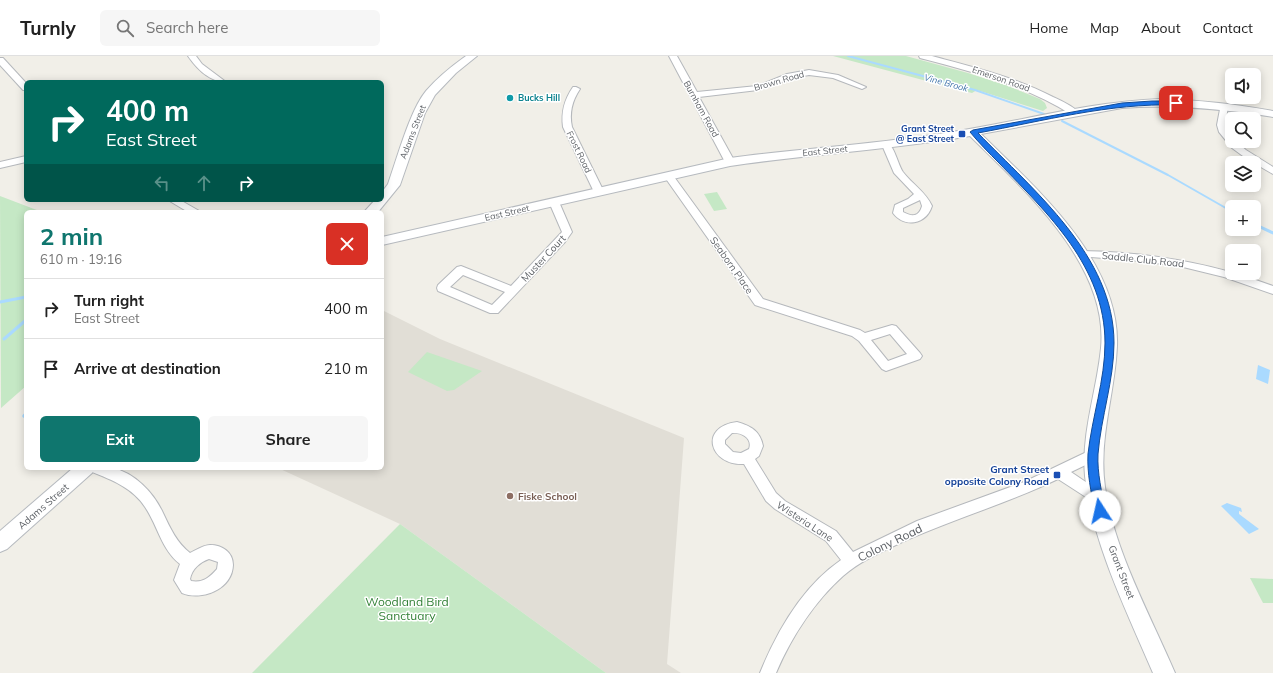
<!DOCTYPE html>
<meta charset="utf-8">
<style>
body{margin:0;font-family:Mulish,sans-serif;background:#f6f6f6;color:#222;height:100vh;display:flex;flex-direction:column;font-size:15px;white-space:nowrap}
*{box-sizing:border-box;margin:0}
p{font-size:13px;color:#767676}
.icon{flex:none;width:22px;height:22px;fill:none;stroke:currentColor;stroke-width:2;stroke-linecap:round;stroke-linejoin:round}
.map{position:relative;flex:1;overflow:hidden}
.sheet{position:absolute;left:24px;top:154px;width:360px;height:260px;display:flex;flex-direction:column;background:#fff;border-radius:6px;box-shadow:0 2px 10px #0003}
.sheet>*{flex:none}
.hud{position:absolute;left:24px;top:24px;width:360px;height:122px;border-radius:6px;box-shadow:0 2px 10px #0003;background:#00695c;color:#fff;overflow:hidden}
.fabs{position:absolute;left:1225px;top:12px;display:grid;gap:8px}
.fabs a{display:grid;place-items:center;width:36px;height:36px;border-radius:6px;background:#fff;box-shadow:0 2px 10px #0003;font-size:20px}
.pin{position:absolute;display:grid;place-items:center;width:34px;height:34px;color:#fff;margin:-17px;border-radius:8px;box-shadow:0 2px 6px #0006}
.me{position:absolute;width:44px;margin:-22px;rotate:350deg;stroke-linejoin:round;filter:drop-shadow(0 0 3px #0008)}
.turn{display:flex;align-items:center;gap:14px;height:84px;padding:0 16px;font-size:18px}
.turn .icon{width:52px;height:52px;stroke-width:2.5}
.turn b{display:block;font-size:28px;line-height:34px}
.lanes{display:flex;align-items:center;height:38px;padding:0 16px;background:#0003;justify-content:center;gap:20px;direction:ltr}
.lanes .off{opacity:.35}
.round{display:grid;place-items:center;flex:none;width:42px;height:42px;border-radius:6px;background:#f6f6f6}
.summary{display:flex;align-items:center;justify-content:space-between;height:68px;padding:0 16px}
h1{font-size:24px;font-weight:700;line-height:30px;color:#0f766e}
.button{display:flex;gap:8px;margin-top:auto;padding:8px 16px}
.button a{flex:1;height:46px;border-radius:6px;background:#0f766e;color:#fff;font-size:16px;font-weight:700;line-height:46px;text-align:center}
.button a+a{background:#f6f6f6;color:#222}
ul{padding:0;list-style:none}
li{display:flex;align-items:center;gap:12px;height:60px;padding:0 16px;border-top:1px solid #e0e0e0}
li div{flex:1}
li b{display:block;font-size:15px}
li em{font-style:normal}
header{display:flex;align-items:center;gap:24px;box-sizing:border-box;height:56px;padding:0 20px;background:#fff;border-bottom:1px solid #e0e0e0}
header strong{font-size:19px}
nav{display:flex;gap:22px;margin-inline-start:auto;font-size:14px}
.search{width:280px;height:36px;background:#f6f6f6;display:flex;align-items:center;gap:10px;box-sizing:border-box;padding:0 14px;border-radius:6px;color:#767676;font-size:15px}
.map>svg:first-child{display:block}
.education{fill:#e1ded6}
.green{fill:#c5e8c5}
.water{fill:#aadaff}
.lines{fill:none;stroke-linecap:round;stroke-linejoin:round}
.stream-far2{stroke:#aadaff;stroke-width:2}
.stream-far1{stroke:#aadaff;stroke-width:3}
.stream{stroke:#aadaff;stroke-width:3.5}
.street-casing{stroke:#b5b8bc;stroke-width:2}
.secondary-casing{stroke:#b6babf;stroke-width:2}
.street{fill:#fff;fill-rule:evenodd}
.secondary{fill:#fff;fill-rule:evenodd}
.route{fill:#1a73e8;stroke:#114b97}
.culture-dot{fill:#0f9aa8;stroke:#fff;stroke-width:1.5}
.transit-dot{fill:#1a4fb4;stroke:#fff;stroke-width:1.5}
.education-dot{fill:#8d6e63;stroke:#fff;stroke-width:1.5}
.labels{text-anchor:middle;stroke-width:3;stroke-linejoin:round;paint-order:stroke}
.far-street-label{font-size:9px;fill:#5f6368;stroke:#fff}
.far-water-label{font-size:9px;font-style:italic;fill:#4174aa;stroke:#fff}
.far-culture-label{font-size:9px;font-weight:bold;fill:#0d838f;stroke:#fff;text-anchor:start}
.far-transit-label{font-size:9px;font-weight:bold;fill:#164399;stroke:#fff;text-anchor:end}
.street-label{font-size:10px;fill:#5f6368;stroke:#fff}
.transit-label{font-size:10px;font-weight:bold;fill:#164399;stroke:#fff;text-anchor:end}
.education-label{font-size:10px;font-weight:bold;fill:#785e54;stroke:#fff;text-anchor:start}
.near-street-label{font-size:12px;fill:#5f6368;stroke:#fff}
.near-park-label{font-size:12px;fill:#348238;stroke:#fff}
</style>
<header>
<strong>Turnly</strong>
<div class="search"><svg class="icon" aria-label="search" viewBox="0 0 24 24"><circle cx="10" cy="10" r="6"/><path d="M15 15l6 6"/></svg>Search here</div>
<nav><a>Home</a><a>Map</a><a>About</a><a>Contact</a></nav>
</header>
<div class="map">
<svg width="1273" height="617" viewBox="0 0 1273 617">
<rect width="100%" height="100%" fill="#f1efe8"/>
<path class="education" d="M 382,254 L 440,283 L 684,382 L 667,608 L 681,617 L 606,617 L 400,468 L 278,412 L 382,412 Z"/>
<g class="green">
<path d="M 833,0 L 906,0 L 968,17 L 1008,30 L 1040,43 L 1045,47 L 1047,52 L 1043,55 L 977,34 L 972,37 L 964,35 Z"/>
<path d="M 717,136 L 727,153 L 714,155 L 704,138 Z"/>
<path d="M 0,140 L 42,156 L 26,156 L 26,330 L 1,352 Z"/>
<path d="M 427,296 L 482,315 L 454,334 L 447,335 L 408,316 Z"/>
<path d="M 400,468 L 606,617 L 252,617 Z"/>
<path d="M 1250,522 L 1273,523 L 1273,547 L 1263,547 Z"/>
</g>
<g class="water">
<path d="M 1258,309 L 1270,314 L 1268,328 L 1256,323 Z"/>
<path d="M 1227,447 L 1241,452 L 1242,456 L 1239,455 L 1239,458 L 1259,473 L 1249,478 L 1221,450 Z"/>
</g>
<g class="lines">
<g class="stream-far2">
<path d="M 848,0 L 975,34 L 1044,58"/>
<path d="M 1062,65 L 1168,119 L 1231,155"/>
</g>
<g class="stream-far1">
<path d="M 1229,154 L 1232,156"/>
<path d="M 1254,168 L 1273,177"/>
<path d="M 0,246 L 26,241"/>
<path d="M 4,283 L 26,264"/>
</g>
<path class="stream" d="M 24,360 L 26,358"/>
<g class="street-casing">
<g id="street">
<path d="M 188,0 L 196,0 L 202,8 L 226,26 C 210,26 197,13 188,0 Z"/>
<path d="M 669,0 L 677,0 L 697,36 L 757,30 L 787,18 L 809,14 L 838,19 L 866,31 L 862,33 L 833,22 L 809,19 L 793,22 L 758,34 L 699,41 L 735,106 L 730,109 L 725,106 Z"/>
<path d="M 919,0 L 932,0 C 973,11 1015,21 1053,41 C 1062,45 1073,50 1079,57 L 1078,59 L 1072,59 C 1025,29 973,16 920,2 Z"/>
<path d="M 0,2 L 3,2 L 26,27 L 26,34 L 23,34 L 0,9 Z"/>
<path d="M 573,31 L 576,31 L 580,33 C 572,45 569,57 572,71 L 604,136 L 602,138 L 596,138 L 594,136 L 563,71 C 561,56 564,44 573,31 Z"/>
<path d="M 1221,48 L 1224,48 L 1228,50 L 1225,69 L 1232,82 L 1232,85 L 1235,85 L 1246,94 L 1273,111 L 1273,118 L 1247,103 L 1232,92 L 1219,76 L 1217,69 Z"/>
<path d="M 886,86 C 894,88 898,109 903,116 C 912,128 926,136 932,150 C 926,169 904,172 893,157 L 895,149 L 908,143 L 914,138 L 894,117 L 882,89 ZM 920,144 L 922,150 C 919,161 912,161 903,156 L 903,152 Z"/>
<path d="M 26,100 L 26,106 L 0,112 L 0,106 Z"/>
<path d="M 669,117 L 672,118 L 763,243 L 860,274 L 865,277 L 892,269 L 896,270 L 920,297 L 922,300 L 920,303 L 886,315 L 882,313 L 859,285 L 852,280 L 755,249 L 664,120 ZM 890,278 L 907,298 L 888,305 L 871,284 Z"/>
<path d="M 554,143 L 559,146 L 572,176 L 565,186 L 498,257 L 490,257 L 438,235 L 437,232 L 438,229 L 457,211 L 461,210 L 511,230 L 562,176 L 549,146 ZM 463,219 L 505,236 L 492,249 L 450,231 Z"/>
<path d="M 168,144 L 180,144 L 201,156 L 188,156 Z"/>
<path d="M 1081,195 C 1148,196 1211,207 1273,230 L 1273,238 L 1224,221 L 1179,210 L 1131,204 L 1077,200 L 1076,198 Z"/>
<path d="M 737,366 C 751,370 760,375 763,390 L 759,400 L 755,403 L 776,437 L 785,445 L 836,475 L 853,496 L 917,465 L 1024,426 L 1093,393 L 1098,395 L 1100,399 L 1098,403 L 1071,416 L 1102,437 L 1104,441 L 1102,445 L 1097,447 L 1092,445 L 1058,423 C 1006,448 950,464 898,488 C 879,497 859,506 843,520 C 814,546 791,582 776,617 L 760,617 C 777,575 803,530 841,504 L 826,485 L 775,453 L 766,445 L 744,408 C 710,410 698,371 737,366 ZM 732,377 C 741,376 753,382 749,393 L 741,397 L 733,396 L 725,388 L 725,384 Z"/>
<path d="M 90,412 C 97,412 105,411 112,412 C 134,416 154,437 163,457 C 170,472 177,487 190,497 C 196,494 204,489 210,489 C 222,489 233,496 233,509 C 232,534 201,545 182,537 L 174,524 L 180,508 C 161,493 158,470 145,451 C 133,432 112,424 92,416 ZM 209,503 L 218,506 L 217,513 C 209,522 203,527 191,525 L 190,523 C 192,513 200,506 209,503 Z"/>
</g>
</g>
<g class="secondary-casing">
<g id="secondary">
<path d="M 466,0 L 477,0 L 456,17 L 435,39 L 425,57 L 400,129 L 378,156 L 364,156 L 375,144 L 382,144 L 382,136 L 388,128 C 397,103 410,54 426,35 C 438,21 452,10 466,0 Z"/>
<path d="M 1160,43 C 1198,44 1235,48 1273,55 L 1273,61 C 1223,53 1173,48 1122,52 L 981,78 C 1037,133 1120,205 1117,290 C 1115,338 1098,383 1105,431 C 1114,495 1150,558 1175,617 L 1153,617 C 1127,556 1092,486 1085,420 C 1081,377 1097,334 1101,292 C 1109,208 1023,133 970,80 C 891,94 810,98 730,110 L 382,189 L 382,181 L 730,102 C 797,93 865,89 932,79 C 1008,69 1083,46 1160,43 Z"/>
<path d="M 73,412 L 95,412 L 92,417 L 7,493 L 0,496 L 0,475 Z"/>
</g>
</g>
<use href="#street" class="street"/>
<use href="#secondary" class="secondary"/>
</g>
<path class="route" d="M 1152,45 L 1176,45 L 1179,47 L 1176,49 C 1110,47 1043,65 978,77 C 1034,135 1114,200 1114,287 C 1114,324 1101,361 1098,398 C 1097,417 1102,436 1105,455 L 1104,458 L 1100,460 L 1096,458 L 1095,455 C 1091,436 1087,417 1088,398 C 1092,361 1105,324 1105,287 C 1105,211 1048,158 999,107 C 989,97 979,87 970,76 L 973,74 L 1122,47 Z"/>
<circle class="culture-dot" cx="510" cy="42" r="4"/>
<g class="transit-dot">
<rect x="958" y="74" width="8" height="8" rx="2"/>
<rect x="1053" y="415" width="8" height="8" rx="2"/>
</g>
<circle class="education-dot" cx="510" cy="440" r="4"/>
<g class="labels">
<g class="far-street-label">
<text transform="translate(1001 23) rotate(19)" y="3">Emerson Road</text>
<text transform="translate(779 25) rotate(-16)" y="3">Brown Road</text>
<text transform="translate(701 53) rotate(61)" y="3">Burnham Road</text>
<text transform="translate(413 76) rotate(-69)" y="3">Adams Street</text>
<text transform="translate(825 95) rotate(-6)" y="3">East Street</text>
<text transform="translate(579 96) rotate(64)" y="3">Frost Road</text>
<text transform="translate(507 157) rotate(-13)" y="3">East Street</text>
</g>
<g class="far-water-label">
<text transform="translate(946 27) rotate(15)" y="3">Vine Brook</text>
</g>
<g class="far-culture-label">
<text x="518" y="45">Bucks Hill</text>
</g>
<g class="far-transit-label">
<text x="954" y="76">Grant Street<tspan x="954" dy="10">@ East Street</tspan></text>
</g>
<g class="street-label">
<text transform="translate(543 202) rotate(-47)" y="4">Muster Court</text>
<text transform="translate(1143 203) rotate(6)" y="4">Saddle Club Road</text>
<text transform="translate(732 209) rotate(55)" y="4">Seaborn Place</text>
<text transform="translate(43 450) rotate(-41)" y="4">Adams Street</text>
<text transform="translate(805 465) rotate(33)" y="4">Wisteria Lane</text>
<text transform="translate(1122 516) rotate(69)" y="4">Grant Street</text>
</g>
<g class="transit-label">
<text x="1049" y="417">Grant Street<tspan x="1049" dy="12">opposite Colony Road</tspan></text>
</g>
<g class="education-label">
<text x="518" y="444">Fiske School</text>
</g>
<g class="near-street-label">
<text transform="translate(890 487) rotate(-26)" y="4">Colony Road</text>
</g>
<g class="near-park-label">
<text x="407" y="550">Woodland Bird<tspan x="407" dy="14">Sanctuary</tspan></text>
</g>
</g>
</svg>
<div class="fabs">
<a><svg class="icon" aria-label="sound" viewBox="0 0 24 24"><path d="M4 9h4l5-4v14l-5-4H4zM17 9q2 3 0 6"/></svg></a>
<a><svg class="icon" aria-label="search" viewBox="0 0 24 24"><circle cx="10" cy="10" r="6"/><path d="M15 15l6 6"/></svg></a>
<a><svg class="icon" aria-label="layers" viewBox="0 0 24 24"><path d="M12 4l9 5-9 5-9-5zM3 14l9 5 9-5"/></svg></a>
<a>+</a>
<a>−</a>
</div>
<div class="pin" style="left:1176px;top:47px;background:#d93025"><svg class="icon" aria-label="arrive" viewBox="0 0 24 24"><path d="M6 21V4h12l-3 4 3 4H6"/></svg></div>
<svg class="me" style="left:1100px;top:455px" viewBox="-20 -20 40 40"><circle r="19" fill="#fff"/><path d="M0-13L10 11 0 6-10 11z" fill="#1a73e8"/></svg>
<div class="hud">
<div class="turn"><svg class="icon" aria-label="right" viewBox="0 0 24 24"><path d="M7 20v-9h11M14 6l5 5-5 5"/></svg><div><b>400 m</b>East Street</div></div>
<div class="lanes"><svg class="icon off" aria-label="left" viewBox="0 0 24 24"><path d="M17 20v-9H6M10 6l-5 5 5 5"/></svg><svg class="icon off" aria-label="ahead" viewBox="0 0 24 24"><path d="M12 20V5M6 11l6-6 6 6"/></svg><svg class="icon" aria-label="right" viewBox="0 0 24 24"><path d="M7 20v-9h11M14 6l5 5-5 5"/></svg></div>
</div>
<section class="sheet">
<div class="summary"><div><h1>2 min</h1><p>610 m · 19:16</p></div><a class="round" style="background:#d93025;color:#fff"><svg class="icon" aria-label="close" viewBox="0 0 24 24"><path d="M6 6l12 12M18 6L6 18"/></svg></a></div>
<ul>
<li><svg class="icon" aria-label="right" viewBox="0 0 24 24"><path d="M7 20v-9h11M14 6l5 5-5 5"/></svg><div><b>Turn right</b><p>East Street</p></div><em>400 m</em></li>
<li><svg class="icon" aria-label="arrive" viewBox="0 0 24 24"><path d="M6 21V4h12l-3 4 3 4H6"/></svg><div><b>Arrive at destination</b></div><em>210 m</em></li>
</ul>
<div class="button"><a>Exit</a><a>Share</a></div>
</section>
</div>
